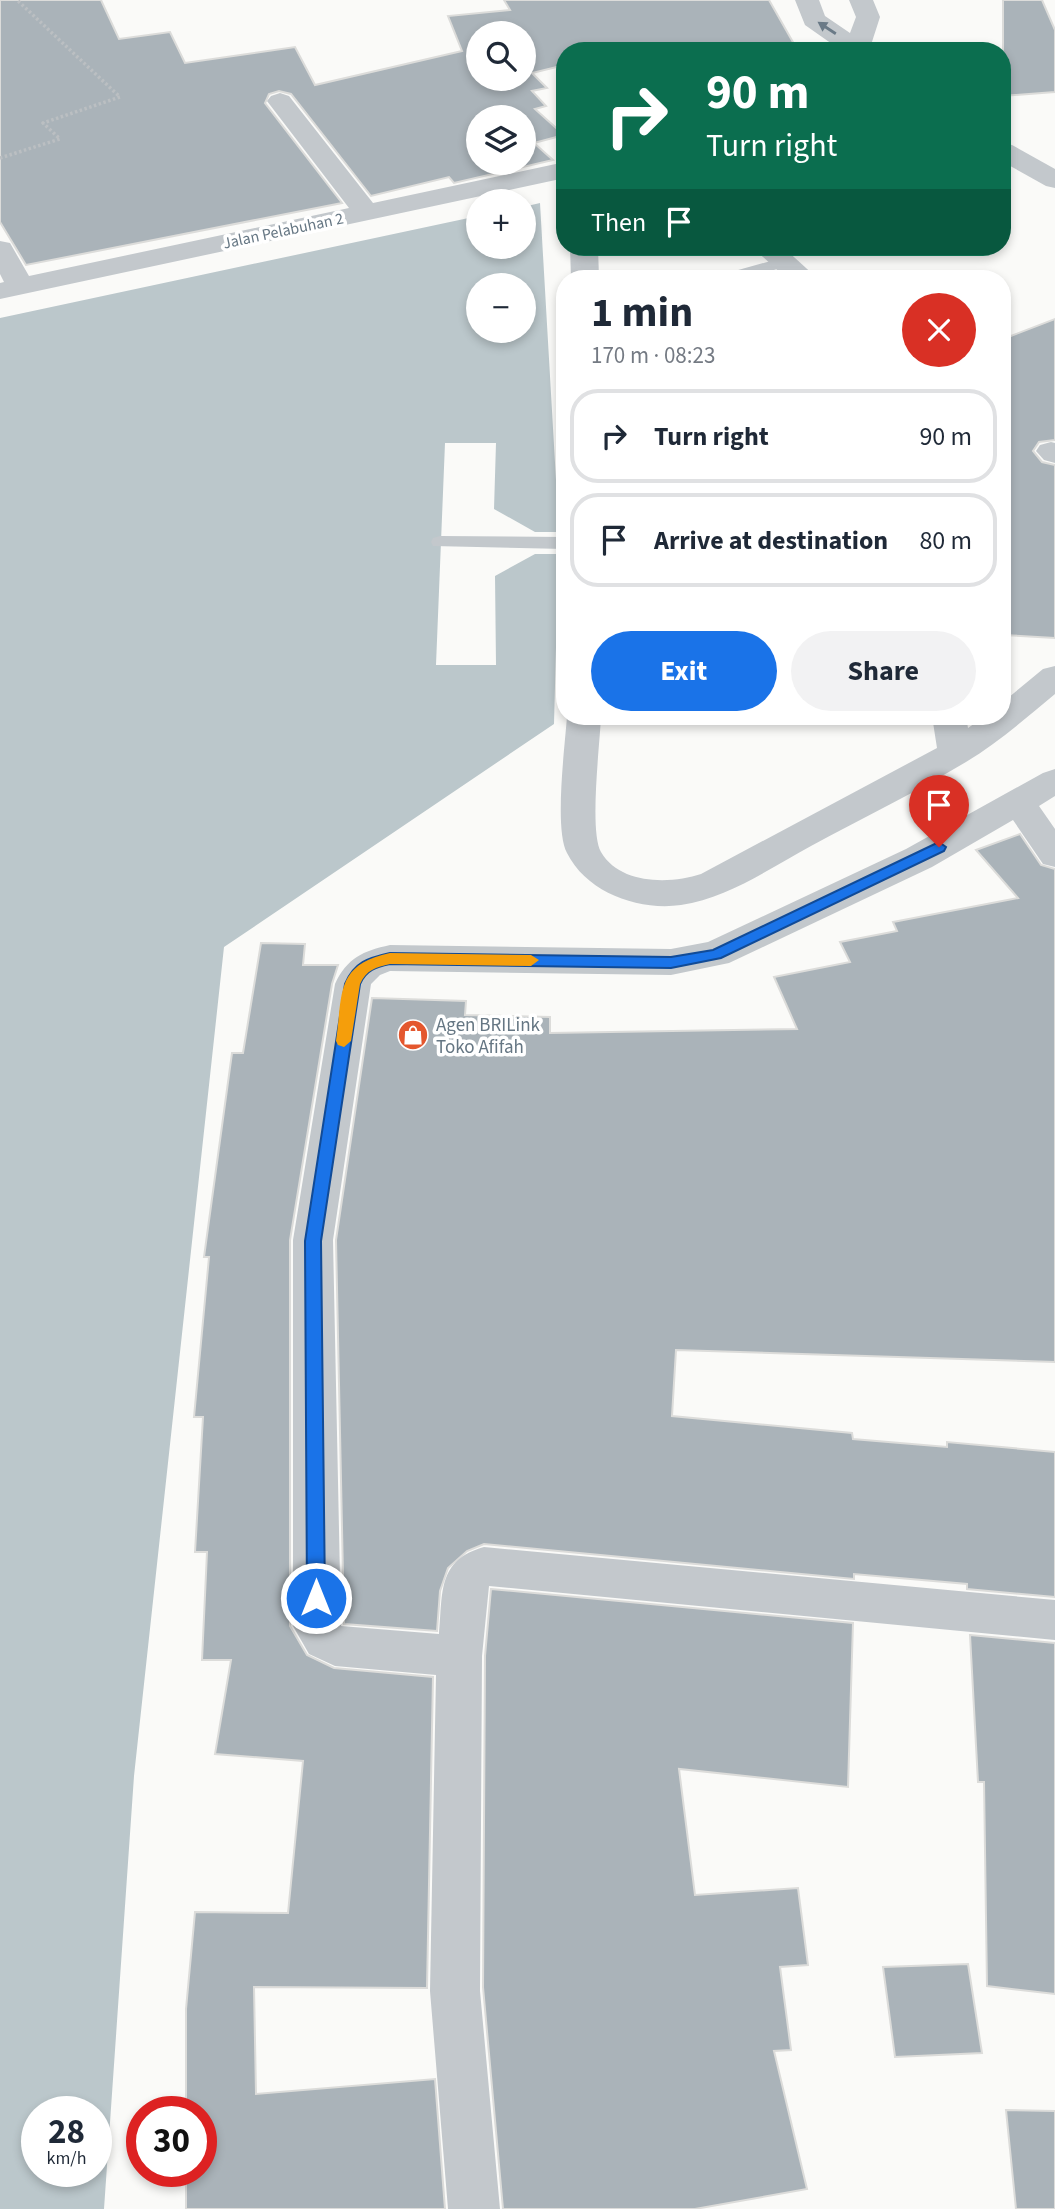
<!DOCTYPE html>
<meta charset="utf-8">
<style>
body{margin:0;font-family:"Source Sans 3",sans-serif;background:#f2f2f3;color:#1f2937;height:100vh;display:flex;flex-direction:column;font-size:26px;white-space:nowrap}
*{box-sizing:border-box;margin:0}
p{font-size:23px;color:#747a83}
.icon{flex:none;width:38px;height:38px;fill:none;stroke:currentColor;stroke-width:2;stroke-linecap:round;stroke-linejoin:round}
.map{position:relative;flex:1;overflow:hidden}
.sheet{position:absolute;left:556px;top:270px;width:455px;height:455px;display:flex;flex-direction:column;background:#fff;border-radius:28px;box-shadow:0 4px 10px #0003}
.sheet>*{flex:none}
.guide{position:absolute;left:556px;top:42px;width:455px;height:214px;border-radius:28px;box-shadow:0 4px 10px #0003;background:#0b6e4f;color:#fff;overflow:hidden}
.controls{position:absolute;left:466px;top:21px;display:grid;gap:14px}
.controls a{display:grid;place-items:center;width:70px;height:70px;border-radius:50%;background:#fff;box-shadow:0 4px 10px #0003;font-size:35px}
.speed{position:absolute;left:21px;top:2096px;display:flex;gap:14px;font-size:35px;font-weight:700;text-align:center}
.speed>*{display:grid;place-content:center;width:91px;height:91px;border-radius:50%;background:#fff;box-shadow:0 4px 10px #0003;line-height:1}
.speed small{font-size:18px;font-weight:400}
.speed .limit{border:10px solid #d22;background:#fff;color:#111}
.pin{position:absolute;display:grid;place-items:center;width:60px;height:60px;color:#fff;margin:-72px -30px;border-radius:50% 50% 50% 0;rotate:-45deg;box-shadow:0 0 7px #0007}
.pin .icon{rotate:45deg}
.me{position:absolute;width:77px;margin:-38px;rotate:0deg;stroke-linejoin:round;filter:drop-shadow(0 0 5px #0008)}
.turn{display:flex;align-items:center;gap:24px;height:147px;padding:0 35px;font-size:32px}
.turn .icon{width:91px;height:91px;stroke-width:2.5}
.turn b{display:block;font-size:49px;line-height:60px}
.then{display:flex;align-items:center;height:66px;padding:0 35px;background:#0003;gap:14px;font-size:26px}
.round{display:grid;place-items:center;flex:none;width:74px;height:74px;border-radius:37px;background:#f2f2f3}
.head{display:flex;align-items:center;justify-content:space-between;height:119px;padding:0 35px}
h1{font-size:42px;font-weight:700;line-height:52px}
.action{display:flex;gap:14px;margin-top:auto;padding:14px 35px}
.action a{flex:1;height:80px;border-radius:42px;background:#1a73e8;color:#fff;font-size:28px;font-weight:700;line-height:80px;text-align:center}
.action a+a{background:#f2f2f3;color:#1f2937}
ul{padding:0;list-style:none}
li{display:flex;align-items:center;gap:21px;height:94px;margin:0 14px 10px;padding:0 21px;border:4px solid #e0e1e3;border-radius:28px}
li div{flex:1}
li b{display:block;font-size:26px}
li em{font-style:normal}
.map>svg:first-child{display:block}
.water{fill:#bbc7cb;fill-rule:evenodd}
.pier{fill:#fafaf8}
.building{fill:#aab3b9;stroke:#dcdcda;stroke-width:2;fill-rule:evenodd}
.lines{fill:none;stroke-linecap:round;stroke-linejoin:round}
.path{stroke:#bbbfc2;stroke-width:3.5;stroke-dasharray:2.5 2.5;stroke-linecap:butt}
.service{fill:#c3c8cc;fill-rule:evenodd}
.minor{fill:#c3c8cc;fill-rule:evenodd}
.tertiary{fill:#c3c8cc;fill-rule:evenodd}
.oneway{fill:#6a7a87}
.route{fill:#1a73e8;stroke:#114b97;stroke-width:2}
.slow{fill:#f59e0b}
.labels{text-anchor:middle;stroke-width:7;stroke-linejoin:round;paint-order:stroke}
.far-street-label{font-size:16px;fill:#657683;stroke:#fff}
.poi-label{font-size:19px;fill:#657683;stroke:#fff;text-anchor:start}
</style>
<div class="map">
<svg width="1055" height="2209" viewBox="0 0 1055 2209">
<rect width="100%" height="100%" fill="#fafaf8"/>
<path class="water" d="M 540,203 L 559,532 L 554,724 L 224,947 L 134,1776 L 104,2209 L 0,2209 L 0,318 L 478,216 L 478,247 L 523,247 L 523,207 ZM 478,285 L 523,285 L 523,331 L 478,331 ZM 37,2112 L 96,2112 L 96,2172 L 37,2172 Z"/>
<path class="pier" d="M 445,443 L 496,443 L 494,509 L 535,532 L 559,532 L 559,554 L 535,554 L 495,576 L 496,665 L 436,665 Z"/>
<g class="building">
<path d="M 0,0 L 101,0 L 119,39 L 170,32 L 185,63 L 295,47 L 315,85 L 462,51 L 448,16 L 510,10 L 504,0 L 769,0 L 798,51 L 565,51 L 565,65 L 532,73 L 547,88 L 532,91 L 546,106 L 535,109 L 564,135 L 534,143 L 553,160 L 454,183 L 449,177 L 371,196 L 291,94 L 279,91 L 269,94 L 265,103 L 342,203 L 26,265 L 0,222 ZM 478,33 L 523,33 L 523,79 L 478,79 ZM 478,117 L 523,117 L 523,163 L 478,163 Z"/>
<path d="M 1003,0 L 1042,0 L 1055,30 L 1055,92 L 1003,96 Z"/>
<path d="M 1055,319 L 1055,440 L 1039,442 L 1033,451 L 1042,462 L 1055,465 L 1055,638 L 1003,635 L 1003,339 Z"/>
<path d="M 1020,834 L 1041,865 L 1055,869 L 1055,1362 L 676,1350 L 672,1416 L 852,1433 L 853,1439 L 947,1447 L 947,1442 L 1055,1452 L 1055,1597 L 967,1589 L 967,1584 L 854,1574 L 854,1579 L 484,1544 L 467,1551 L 448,1568 L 440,1591 L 437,1631 L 344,1624 L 336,1240 L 372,998 L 466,1001 L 465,1015 L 550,1017 L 550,1033 L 797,1029 L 774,977 L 850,962 L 840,942 L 897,931 L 893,922 L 1018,898 L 976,850 Z"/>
<path d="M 261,943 L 305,944 L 303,965 L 338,965 L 332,984 L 290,1240 L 290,1626 L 307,1655 L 334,1668 L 433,1677 L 427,1988 L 254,1987 L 256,2094 L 435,2079 L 445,2209 L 186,2209 L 186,2172 L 201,2172 L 201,2112 L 186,2112 L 186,2009 L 195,1912 L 288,1913 L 303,1761 L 215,1754 L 231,1660 L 202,1660 L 207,1552 L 195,1552 L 203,1417 L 194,1417 L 209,1257 L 204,1257 L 232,1053 L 243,1053 Z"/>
<path d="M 491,1589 L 853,1623 L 848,1787 L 679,1769 L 695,1895 L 798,1888 L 808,1965 L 780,1967 L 791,2050 L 774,2051 L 807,2189 L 695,2209 L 503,2209 L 483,1987 L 485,1656 Z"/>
<path d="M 970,1635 L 1055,1643 L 1055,1994 L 987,1986 L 984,1782 L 978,1782 Z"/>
<path d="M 968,1964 L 982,2053 L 895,2057 L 883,1967 Z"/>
<path d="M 1006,2110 L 1055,2111 L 1055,2209 L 1016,2209 Z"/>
</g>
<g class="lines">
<path class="path" d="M 0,158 L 60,139 L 43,123 L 120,97 L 17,0"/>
<g class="service">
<path d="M 785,257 L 793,262 L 791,265 L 747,278 L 722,278 L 724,274 Z"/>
<path d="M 440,536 L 565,537 L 565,549 L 433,546 L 431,542 L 433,538 Z"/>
</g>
<g class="minor">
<path d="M 280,93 L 289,96 L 373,203 L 565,162 L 565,178 L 0,299 L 0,283 L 4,282 L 0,274 L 0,241 L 10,243 L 29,276 L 349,208 L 267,101 L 271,96 Z"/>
<path d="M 570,247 L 598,247 L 599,278 L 571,278 Z"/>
<path d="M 752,247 L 783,247 L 817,278 L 786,278 Z"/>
<path d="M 1051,442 L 1055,443 L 1055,463 L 1044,460 L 1036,451 L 1040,445 Z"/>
<path d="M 1055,666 L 1055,694 C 1026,718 998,743 966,762 C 916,792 863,818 811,846 C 770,868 728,898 681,905 C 639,911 587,893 567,853 C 554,829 565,746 567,716 L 601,716 C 600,744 589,831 601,852 C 620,885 671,884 701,874 L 937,748 L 932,716 L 966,716 L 968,728 L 985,716 L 1003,716 L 1003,702 L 1043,669 Z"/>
<path d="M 1055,769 L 1055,796 L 1039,806 L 1055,829 L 1055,867 L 1043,864 L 1013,820 L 932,867 L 729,963 L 671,975 L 390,971 L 380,975 L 371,984 L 333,1240 L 341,1626 L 439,1634 C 443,1593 437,1560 484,1547 L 1055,1600 L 1055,1640 L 489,1586 L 482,1656 L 480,1991 L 500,2209 L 448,2209 L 430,1991 L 436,1675 L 335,1666 L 309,1654 L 293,1626 L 293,1240 L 335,984 C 347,958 363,951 390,945 L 671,949 L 708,942 L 906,849 L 1043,773 Z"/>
</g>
<g class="tertiary">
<path d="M 795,0 L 819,0 L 825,16 L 850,33 L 856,17 L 849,0 L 873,0 L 880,17 L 870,48 L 871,51 L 842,51 L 805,25 Z"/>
<path d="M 1003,143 L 1012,145 L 1055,169 L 1055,188 L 1046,186 L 1003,162 Z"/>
</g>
</g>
<defs><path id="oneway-solid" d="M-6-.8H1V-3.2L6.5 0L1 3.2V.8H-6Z" transform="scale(1.75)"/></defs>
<use class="oneway" href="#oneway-solid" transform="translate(827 28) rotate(-147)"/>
<path class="route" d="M 939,842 L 946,847 L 944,851 L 721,958 L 671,968 L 390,964 C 376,967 366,970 360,984 L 321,1241 L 325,1598 L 322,1604 L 316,1607 L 309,1604 L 307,1598 L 305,1241 L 345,984 C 354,962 368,958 390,953 L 671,957 L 713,950 Z"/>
<path class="slow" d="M 390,953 L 531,955 L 539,960 L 531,966 L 390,964 C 376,967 366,970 360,984 L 351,1041 L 344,1047 L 338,1045 L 336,1041 C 343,993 335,965 390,953 Z"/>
<defs>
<g id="shop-disc" transform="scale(1.575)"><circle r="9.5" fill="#e4572e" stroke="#fff"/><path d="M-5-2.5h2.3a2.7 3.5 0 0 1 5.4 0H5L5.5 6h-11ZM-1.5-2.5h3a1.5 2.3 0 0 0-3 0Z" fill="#fff"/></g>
</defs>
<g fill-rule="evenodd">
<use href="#shop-disc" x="413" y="1035"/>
</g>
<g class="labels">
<g class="far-street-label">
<text transform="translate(283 230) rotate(-12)" y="6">Jalan Pelabuhan 2</text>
</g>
<g class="poi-label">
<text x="436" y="1031">Agen BRILink<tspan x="436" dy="22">Toko Afifah</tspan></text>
</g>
</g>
</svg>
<div class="controls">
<a><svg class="icon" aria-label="search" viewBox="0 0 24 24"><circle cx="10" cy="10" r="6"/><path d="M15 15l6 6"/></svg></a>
<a><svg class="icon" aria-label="layers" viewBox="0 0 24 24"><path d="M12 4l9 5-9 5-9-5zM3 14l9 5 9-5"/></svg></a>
<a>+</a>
<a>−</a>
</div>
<div class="speed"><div>28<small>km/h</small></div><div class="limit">30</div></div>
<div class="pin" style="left:939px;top:847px;background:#d93025"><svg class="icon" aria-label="arrive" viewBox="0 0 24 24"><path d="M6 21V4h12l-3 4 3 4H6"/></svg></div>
<svg class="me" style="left:316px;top:1598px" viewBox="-20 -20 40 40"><circle r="17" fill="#1a73e8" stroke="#fff" stroke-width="3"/><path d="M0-11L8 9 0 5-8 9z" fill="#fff"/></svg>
<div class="guide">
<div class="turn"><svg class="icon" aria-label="right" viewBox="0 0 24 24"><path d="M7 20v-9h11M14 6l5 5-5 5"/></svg><div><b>90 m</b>Turn right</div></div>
<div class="then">Then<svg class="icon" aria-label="arrive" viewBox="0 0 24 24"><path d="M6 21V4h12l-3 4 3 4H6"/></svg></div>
</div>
<section class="sheet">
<div class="head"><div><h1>1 min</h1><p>170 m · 08:23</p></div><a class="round" style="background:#d93025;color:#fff"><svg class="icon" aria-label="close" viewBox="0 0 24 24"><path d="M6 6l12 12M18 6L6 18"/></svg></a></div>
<ul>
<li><svg class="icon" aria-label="right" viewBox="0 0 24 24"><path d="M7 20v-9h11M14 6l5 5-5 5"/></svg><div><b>Turn right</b></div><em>90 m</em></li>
<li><svg class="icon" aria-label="arrive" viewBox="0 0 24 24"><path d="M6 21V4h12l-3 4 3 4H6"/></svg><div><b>Arrive at destination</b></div><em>80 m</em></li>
</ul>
<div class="action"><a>Exit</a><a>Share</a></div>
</section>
</div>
